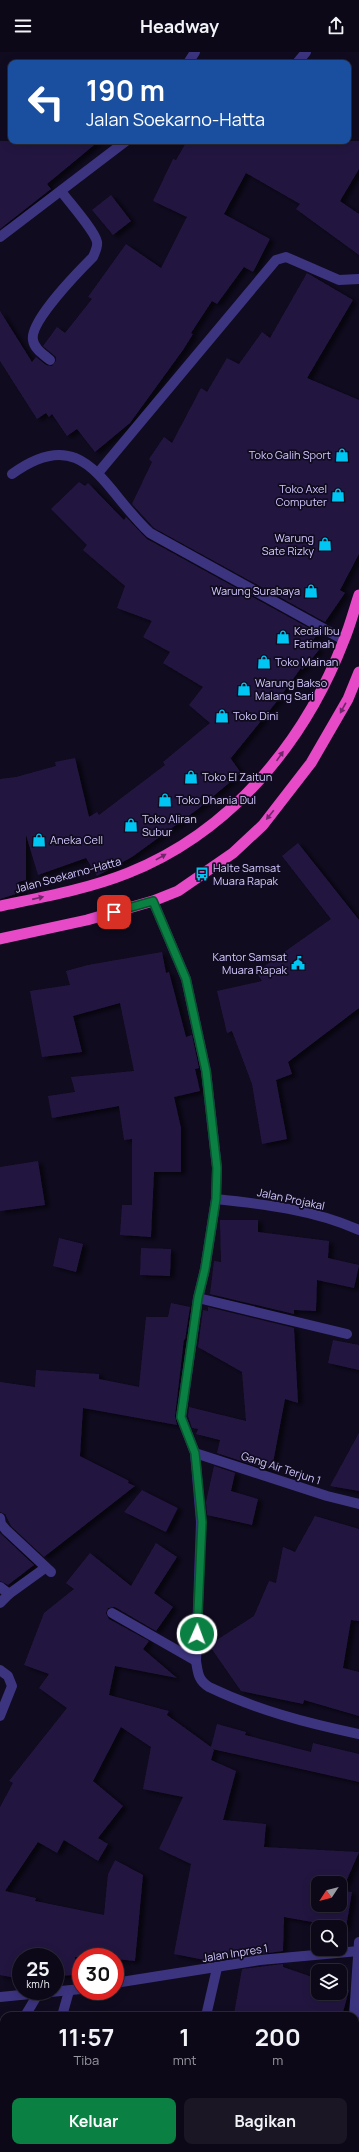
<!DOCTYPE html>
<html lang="id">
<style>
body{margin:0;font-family:Manrope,sans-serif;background:#1a1624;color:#f1f3f6;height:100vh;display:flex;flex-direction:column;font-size:15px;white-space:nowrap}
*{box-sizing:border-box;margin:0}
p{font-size:13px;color:#9a9aa1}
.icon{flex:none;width:22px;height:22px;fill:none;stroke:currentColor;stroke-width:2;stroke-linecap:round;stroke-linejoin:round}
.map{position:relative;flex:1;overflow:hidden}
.details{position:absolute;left:0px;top:1960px;width:359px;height:140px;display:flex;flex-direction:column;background:#0c0817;border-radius:12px 12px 0 0;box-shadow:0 2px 10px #0003,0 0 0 1px #2c2936}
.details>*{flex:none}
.hud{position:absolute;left:8px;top:8px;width:343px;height:84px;border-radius:8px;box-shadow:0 2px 10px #0003,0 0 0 1px #2c2936;background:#1a4fa0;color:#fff;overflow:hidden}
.needle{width:26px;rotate:234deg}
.tools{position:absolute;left:311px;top:1824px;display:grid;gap:8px}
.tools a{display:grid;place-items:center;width:36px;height:36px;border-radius:8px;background:#0c0817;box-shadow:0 2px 10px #0003,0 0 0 1px #2c2936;font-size:20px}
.speed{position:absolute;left:12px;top:1896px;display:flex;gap:8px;font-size:20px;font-weight:700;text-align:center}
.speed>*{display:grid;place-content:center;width:52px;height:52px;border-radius:50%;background:#0c0817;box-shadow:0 2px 10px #0003,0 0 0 1px #2c2936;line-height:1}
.speed small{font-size:10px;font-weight:400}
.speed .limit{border:6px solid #d22;background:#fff;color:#111}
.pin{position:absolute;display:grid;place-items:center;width:34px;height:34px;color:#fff;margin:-17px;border-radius:8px;box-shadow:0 2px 6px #0006}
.me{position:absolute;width:44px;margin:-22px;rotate:2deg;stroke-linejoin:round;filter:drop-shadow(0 0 3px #0008)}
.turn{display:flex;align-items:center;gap:14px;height:84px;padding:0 12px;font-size:18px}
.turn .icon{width:52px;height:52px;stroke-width:2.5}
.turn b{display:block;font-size:28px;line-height:34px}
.eta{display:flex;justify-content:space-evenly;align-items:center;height:68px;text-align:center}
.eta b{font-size:24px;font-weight:700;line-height:28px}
.action{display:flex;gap:8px;margin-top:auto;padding:8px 12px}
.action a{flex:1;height:46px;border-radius:8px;background:#0b8043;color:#fff;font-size:16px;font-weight:700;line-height:46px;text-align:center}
.action a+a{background:#1a1624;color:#f1f3f6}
header{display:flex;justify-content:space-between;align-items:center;height:52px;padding:0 12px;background:#0c0817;font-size:18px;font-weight:700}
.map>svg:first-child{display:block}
.building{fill:#231641;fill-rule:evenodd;filter:url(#shadow)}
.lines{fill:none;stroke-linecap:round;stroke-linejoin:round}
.service{stroke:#3d3480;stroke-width:10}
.minor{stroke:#3d3480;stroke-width:10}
.trunk{stroke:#e64ac6;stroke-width:11}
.oneway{fill:#70276a}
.route-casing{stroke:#07532c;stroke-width:10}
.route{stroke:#0b8043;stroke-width:7}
.labels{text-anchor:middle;stroke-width:3.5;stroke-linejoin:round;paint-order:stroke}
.poi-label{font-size:11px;fill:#d4c9ff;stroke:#100b1f;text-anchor:start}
.street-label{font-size:11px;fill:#d4c9ff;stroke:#100b1f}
</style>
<header><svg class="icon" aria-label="menu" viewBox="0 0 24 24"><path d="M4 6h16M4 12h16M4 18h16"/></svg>Headway<svg class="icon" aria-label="share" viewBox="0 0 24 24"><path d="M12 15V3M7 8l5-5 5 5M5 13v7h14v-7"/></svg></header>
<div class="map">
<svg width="359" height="2100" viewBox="0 0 359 2100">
<defs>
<filter id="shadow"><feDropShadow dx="4.5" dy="2.5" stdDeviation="2" flood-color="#0009"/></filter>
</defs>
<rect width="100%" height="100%" fill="#100b1f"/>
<g class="building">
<path d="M 0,89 L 99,89 L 47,132 L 51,137 L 0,177 Z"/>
<path d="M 187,89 L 359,89 L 359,117 L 340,149 L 359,162 L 359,203 L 296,157 L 300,152 L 246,121 L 224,162 L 270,187 L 253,220 L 244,215 L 217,252 L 212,249 L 191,281 L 193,282 L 183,298 L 130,371 L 95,400 L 77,377 L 67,384 L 52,362 L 49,365 L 46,361 L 37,367 L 0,309 L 0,259 L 32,310 L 36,305 L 46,313 L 52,314 L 56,309 L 56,305 L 43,294 L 57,275 L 65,281 L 92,247 L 88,245 L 126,192 L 161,216 L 187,165 L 153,149 L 173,107 L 176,108 Z"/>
<path d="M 111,143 L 131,169 L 113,183 L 92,158 Z"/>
<path d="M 307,221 L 353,248 L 307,326 L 359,348 L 359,502 L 340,538 L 345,541 L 325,570 L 154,476 L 132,452 L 152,410 L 149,407 L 164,385 L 172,391 L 201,336 L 207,340 L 227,306 L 239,312 L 262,280 L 270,286 Z"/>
<path d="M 79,430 L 85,434 L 88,431 L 124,468 L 126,465 L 147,487 L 318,581 L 311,591 L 319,598 L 302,618 L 301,616 L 278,648 L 231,706 L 229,704 L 241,721 L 198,757 L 132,805 L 97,824 L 86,806 L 38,823 L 26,783 L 26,828 L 18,830 L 22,840 L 0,847 L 0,727 L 16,725 L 56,714 L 55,710 L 75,706 L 89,765 L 97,760 L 99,763 L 165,713 L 163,710 L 210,671 L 189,653 L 203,635 L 163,611 L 170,600 L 143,585 L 152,569 L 117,556 L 125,534 L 83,498 L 87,493 L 51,457 Z"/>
<path d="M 298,791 L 359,868 L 359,956 L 288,1010 L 292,1022 L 276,1028 L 287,1087 L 262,1092 L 252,1032 L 232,979 L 227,981 L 217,939 L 262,929 L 256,920 L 331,867 L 282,804 Z"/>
<path d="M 162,900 L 166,921 L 169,920 L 186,985 L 192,983 L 199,1016 L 195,1017 L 200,1039 L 174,1045 L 181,1076 L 181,1120 L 154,1120 L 151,1185 L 120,1183 L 122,1153 L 132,1153 L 132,1087 L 124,1088 L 119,1054 L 52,1066 L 48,1044 L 75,1040 L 71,1025 L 134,1019 L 120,951 L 73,964 L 82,1000 L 42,1005 L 30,939 L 70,933 L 66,919 L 88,913 Z"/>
<path d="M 38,1109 L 45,1153 L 0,1159 L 0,1115 Z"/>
<path d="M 220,1168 L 258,1168 L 258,1180 L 329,1189 L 328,1206 L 359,1213 L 354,1236 L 317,1228 L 316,1259 L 294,1258 L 294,1262 L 210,1242 L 214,1209 L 221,1210 Z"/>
<path d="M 59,1186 L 83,1192 L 76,1220 L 53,1214 Z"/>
<path d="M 141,1196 L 171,1197 L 170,1224 L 140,1223 Z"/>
<path d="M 171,1251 L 190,1255 L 185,1288 L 184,1287 L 175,1364 L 177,1373 L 83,1356 L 80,1404 L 129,1429 L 128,1431 L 135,1434 L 44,1505 L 11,1474 L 5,1462 L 0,1460 L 0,1330 L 35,1335 L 36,1318 L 99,1322 L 99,1327 L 139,1335 L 146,1265 L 168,1265 Z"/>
<path d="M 208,1255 L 294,1276 L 298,1351 L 285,1347 L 272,1416 L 265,1415 L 265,1417 L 217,1401 L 220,1388 L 196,1382 L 198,1377 L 192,1376 L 188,1364 L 189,1355 L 246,1369 L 242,1320 L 198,1295 L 203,1258 L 208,1259 Z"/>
<path d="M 333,1288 L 359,1293 L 359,1318 L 328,1311 Z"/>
<path d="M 359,1381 L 359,1439 L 330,1434 Z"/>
<path d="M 214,1414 L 235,1421 L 231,1439 L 258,1447 L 252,1473 L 207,1463 L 206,1450 Z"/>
<path d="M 142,1438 L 178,1456 L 166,1480 L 124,1460 Z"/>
<path d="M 315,1464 L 359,1477 L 359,1569 L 351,1568 L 343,1616 L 359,1620 L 359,1664 L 304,1648 L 303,1652 L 241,1639 L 209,1593 L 254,1564 L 269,1529 L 276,1531 L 283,1495 L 295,1500 Z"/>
<path d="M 0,1481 L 34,1513 L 8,1533 L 0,1529 Z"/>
<path d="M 156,1491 L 177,1505 L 154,1541 L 173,1555 L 156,1579 L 115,1555 L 108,1556 L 106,1561 L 109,1567 L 149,1589 L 143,1597 L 177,1626 L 115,1614 L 109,1643 L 169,1659 L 167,1663 L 211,1695 L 217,1672 L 246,1680 L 245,1683 L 311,1700 L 313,1691 L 359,1702 L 359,1730 L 212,1697 L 214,1698 L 211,1708 L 236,1719 L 223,1768 L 266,1772 L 264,1795 L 359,1800 L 342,1839 L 352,1840 L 346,1876 L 284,1865 L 283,1899 L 210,1909 L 174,1902 L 191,1812 L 159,1797 L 183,1745 L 143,1737 L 151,1695 L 121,1675 L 93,1729 L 123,1754 L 98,1786 L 108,1792 L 98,1809 L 64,1788 L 57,1801 L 38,1790 L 5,1839 L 36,1846 L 35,1849 L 104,1863 L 108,1822 L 115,1808 L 143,1823 L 135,1909 L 115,1907 L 115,1905 L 75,1905 L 76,1923 L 55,1924 L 55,1905 L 21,1905 L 21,1927 L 0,1923 L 0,1755 L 13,1731 L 9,1729 L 67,1656 L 39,1636 L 49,1622 L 24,1613 L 44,1561 L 74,1537 L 66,1531 L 90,1501 L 131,1534 ZM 318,1831 L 340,1831 L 340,1853 L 318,1853 Z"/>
<path d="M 283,1912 L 283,1915 L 318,1927 L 318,1941 L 340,1941 L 340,1935 L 349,1938 L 342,1964 L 246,1964 L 234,1962 L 242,1917 Z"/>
</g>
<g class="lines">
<path class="service" d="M 198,1246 L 347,1282"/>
<g class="minor">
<path d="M 188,11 L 195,0"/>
<path d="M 297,11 L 306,0"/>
<path d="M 0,185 L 126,89"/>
<path d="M 50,308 C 44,303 34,297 33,288 C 29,270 80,218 93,205 C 95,200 98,195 97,190 C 95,179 68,149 61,139"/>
<path d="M 98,421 L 276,208 L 286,205 L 339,228 L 359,227"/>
<path d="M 12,422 C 85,369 103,438 150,481 L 344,588"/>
<path d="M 153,849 L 186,927 L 206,1019 L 217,1116 L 216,1147 L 205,1217 L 198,1246 L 181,1365 L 195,1401 L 201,1470 L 196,1609 C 198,1621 198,1628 209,1635 C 257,1658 306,1671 359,1682"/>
<path d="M 216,1147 C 263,1152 315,1158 359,1178"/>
<path d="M 195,1401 L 327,1444 L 359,1452"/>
<path d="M 0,1466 L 1,1472 L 6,1478 L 51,1520"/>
<path d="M 0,1535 L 9,1542"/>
<path d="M 0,1551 L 9,1542 L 45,1516"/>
<path d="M 112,1561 L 196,1609"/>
<path d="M 0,1618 L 8,1624 L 12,1634 L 0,1664"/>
<path d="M 115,1931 L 260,1908 L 359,1899"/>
<path d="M 0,1945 L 81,1937"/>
<path d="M 25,1964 L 38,1942"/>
<path d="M 62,1964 L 69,1939"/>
<path d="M 206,1964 L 217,1916"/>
<path d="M 354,1964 L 359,1890"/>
<path d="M 0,1999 L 4,1995"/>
<path d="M 0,2081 L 4,2076"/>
<path d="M 164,2100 L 165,2096"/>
<path d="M 329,2100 L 330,2096"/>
</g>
<g class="trunk">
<path d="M 0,854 C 43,845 88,837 128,821 C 231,780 305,690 344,588 C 350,574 354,558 359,543"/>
<path d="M 0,887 L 87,868 L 153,849 L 178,839 L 233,801 L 263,773 L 311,711 L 348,647 L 359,620"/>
</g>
</g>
<defs><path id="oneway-solid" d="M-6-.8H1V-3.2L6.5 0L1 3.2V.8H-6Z"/></defs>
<g class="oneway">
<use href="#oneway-solid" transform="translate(343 656) rotate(119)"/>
<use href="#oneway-solid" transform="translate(280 704) rotate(-55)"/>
<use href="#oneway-solid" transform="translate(270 763) rotate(129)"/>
<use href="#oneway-solid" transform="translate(161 805) rotate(-29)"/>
<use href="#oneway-solid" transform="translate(38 846) rotate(-13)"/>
</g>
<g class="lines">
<g class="route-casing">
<path id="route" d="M 114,860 L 153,849 L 186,927 L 206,1019 L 217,1116 L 216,1147 L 205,1217 L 198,1246 L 181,1365 L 195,1401 L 202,1470 L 197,1582"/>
</g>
<use href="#route" class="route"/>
</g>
<defs>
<g id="shop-bare" transform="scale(1.08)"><path d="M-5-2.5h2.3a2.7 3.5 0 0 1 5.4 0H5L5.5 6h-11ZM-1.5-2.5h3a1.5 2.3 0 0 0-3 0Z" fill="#00c6f4" stroke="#100b1f" stroke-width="2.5" paint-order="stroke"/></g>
<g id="bus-bare" transform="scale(1.08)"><path d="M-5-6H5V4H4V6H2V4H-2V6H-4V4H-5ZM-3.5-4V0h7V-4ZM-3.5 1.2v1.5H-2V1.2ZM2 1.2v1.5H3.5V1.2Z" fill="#00c6f4" stroke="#100b1f" stroke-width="2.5" paint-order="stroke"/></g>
<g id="civic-bare" transform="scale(1.08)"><path d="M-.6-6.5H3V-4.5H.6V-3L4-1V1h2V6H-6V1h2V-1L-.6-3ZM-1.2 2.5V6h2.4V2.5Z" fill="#00c6f4" stroke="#100b1f" stroke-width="2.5" paint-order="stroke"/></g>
</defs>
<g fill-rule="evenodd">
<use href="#shop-bare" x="342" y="403"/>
<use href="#shop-bare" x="338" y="443"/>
<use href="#shop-bare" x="325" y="492"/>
<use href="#shop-bare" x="311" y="539"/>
<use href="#shop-bare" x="283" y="585"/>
<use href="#shop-bare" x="264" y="610"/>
<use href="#shop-bare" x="244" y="637"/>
<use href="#shop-bare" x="222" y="664"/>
<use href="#shop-bare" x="191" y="725"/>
<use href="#shop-bare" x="165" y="748"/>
<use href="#shop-bare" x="131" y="773"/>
<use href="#shop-bare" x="39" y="788"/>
<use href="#bus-bare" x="202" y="822"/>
<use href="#civic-bare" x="298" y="911"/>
</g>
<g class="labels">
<g class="poi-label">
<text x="331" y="407" text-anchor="end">Toko Galih Sport</text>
<text x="327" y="441" text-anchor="end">Toko Axel<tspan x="327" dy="13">Computer</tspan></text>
<text x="314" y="490" text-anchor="end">Warung<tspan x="314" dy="13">Sate Rizky</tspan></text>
<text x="300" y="543" text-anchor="end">Warung Surabaya</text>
<text x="294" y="583">Kedai Ibu<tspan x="294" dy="13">Fatimah</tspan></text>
<text x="275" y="614">Toko Mainan</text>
<text x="255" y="635">Warung Bakso<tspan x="255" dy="13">Malang Sari</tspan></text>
<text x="233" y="668">Toko Dini</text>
<text x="202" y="729">Toko El Zaitun</text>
<text x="176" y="752">Toko Dhania Dul</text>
<text x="142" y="771">Toko Aliran<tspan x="142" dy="13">Subur</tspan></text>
<text x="50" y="792">Aneka Cell</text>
<text x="213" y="820">Halte Samsat<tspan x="213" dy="13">Muara Rapak</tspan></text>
<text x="287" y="909" text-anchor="end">Kantor Samsat<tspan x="287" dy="13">Muara Rapak</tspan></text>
</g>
<g class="street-label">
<text transform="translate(68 823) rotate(-15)" y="4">Jalan Soekarno-Hatta</text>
<text transform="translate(291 1147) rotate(12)" y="4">Jalan Projakal</text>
<text transform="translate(281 1416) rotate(18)" y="4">Gang Air Terjun 1</text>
<text transform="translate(235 1901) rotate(-9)" y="4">Jalan Inpres 1</text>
</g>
</g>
</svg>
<div class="tools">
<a><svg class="needle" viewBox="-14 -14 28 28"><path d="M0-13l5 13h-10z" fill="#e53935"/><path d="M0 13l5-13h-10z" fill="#9a9aa1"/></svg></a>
<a><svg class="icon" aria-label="search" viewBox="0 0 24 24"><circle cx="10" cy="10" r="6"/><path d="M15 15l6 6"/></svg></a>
<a><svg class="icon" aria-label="layers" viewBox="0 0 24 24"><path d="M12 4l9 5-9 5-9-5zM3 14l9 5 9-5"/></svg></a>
</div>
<div class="speed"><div>25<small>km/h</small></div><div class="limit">30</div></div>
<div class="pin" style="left:114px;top:860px;background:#d93025"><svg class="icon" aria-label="arrive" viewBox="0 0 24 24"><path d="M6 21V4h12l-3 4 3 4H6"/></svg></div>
<svg class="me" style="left:197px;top:1582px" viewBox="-20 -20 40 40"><circle r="17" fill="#0b8043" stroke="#fff" stroke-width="3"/><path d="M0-11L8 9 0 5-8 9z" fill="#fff"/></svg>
<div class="hud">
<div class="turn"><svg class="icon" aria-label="left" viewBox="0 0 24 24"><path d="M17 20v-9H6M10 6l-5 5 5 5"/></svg><div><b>190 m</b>Jalan Soekarno-Hatta</div></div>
</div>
<section class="details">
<div class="eta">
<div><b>11:57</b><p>Tiba</p></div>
<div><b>1</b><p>mnt</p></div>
<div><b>200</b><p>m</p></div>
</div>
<div class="action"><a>Keluar</a><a>Bagikan</a></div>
</section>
</div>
